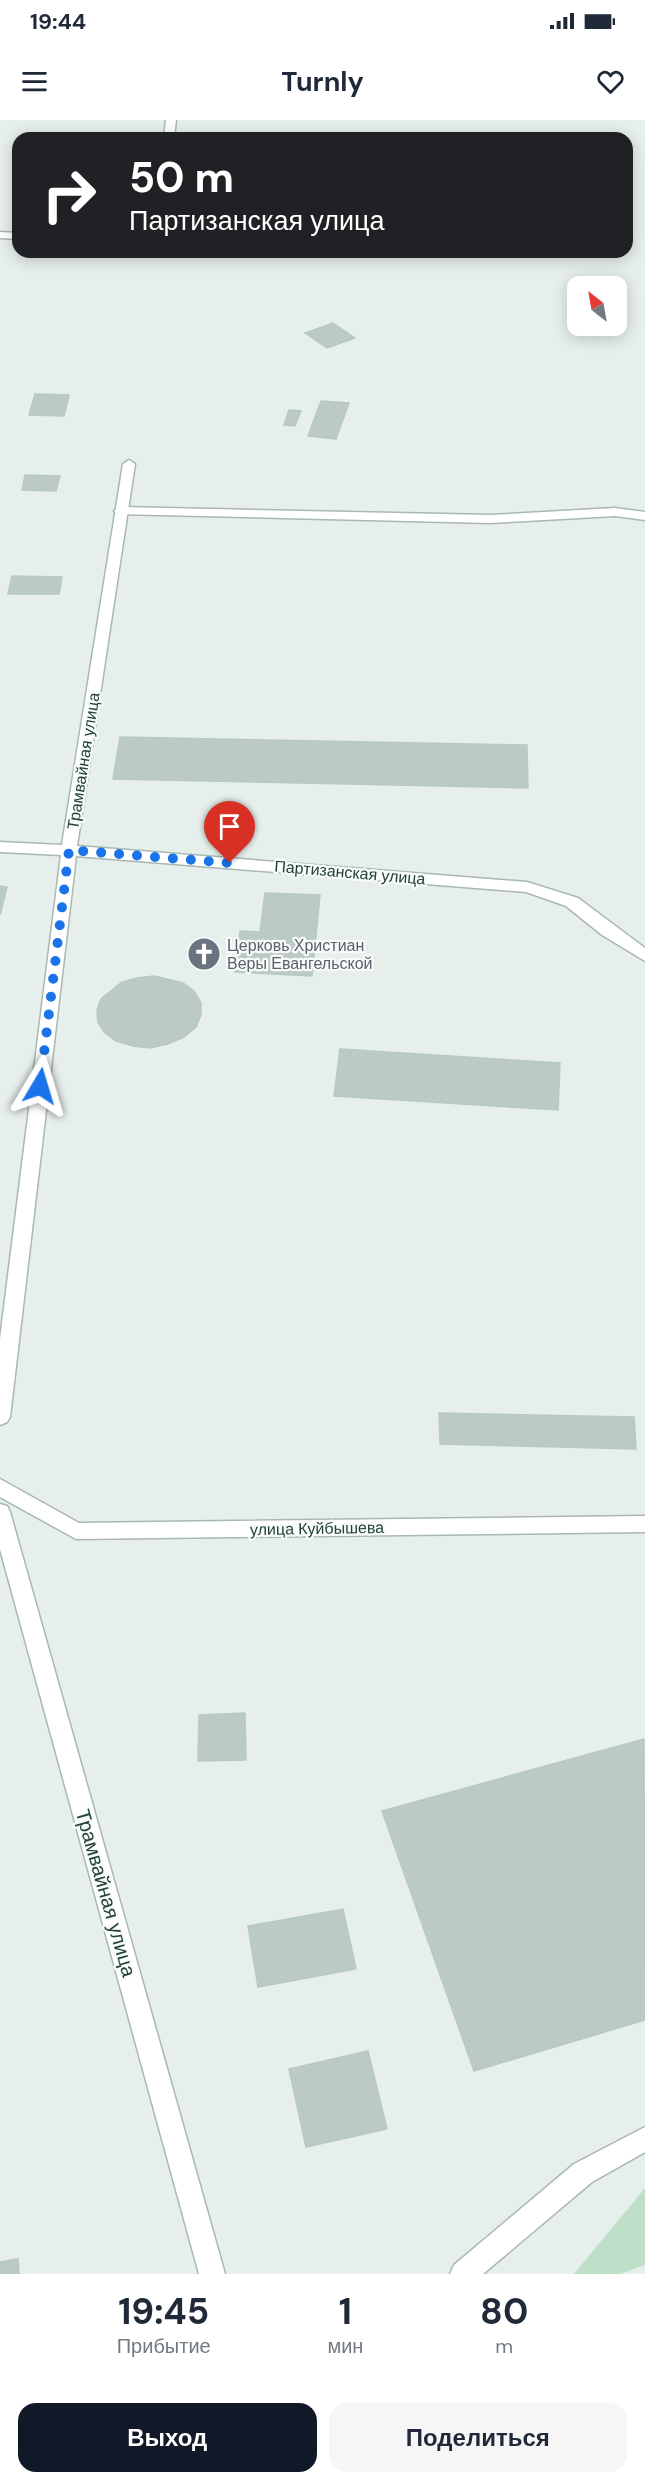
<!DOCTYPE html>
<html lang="ru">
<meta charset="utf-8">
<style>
body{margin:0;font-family:"DM Sans",sans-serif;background:#f6f6f7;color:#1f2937;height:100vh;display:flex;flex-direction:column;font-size:22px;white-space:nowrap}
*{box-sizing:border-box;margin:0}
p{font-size:20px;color:#747a83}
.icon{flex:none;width:33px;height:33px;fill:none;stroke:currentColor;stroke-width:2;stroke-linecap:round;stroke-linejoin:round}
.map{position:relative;height:2154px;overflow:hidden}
.details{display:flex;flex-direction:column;background:#fff;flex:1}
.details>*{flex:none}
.hud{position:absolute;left:12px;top:12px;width:621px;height:126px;border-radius:18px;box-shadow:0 3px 15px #0003;background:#202124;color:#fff;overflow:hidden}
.needle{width:39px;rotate:329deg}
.tools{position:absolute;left:567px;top:156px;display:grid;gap:12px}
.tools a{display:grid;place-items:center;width:60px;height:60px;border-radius:12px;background:#fff;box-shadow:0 3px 15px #0003;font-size:30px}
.pin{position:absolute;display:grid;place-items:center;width:51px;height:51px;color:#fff;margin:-62px -26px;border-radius:50% 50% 50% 0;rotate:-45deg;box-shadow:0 0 6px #0007}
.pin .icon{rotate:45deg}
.me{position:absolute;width:66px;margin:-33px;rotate:7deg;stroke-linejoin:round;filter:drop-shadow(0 0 4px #0008)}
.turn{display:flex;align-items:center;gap:21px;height:126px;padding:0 18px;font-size:27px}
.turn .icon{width:78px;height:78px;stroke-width:2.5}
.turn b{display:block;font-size:42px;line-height:51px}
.eta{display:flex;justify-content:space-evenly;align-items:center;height:102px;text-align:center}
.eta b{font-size:36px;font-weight:700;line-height:42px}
.button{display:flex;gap:12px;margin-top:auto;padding:12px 18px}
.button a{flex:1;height:69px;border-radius:18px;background:#111827;color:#fff;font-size:24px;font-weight:700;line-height:69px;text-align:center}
.button a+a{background:#f6f6f7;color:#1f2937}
.status{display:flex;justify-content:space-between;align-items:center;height:42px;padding:0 30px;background:#fff;direction:ltr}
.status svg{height:16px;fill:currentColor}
header{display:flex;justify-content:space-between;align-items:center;height:78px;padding:0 18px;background:#fff;font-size:27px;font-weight:700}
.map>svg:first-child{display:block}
.green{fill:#bfe0c8}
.building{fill:#bbcac4;stroke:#b8c9c2;stroke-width:1.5}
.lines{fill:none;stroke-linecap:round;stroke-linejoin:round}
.service-casing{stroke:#a8b8b2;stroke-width:3}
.minor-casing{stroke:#a8b8b2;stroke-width:3}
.service{fill:#fff;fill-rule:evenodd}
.minor{fill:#fff;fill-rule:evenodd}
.route{stroke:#1a73e8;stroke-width:10;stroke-dasharray:0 18}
.labels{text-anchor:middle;stroke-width:4.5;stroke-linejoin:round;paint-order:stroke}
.street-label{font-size:16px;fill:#24423a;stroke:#f7fbf9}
.worship-label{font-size:16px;fill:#5b616d;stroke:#f7fbf9;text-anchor:start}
.near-street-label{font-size:20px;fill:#24423a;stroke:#f7fbf9}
</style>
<div class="status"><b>19:44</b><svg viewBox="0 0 49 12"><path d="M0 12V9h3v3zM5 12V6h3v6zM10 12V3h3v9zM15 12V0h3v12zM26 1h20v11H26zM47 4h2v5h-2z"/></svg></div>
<header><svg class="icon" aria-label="menu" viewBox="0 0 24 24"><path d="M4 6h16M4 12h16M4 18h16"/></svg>Turnly<svg class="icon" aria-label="heart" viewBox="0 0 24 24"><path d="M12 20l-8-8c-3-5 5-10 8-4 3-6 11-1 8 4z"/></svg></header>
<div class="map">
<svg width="645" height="2154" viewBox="0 0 645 2154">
<rect width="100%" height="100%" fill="#e6efeb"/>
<path class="green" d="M 645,2068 L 645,2145 L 620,2154 L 574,2154 Z"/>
<g class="building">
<path d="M 333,203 L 355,218 L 327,228 L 305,213 Z"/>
<path d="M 35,274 L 69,275 L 64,296 L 29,295 Z"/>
<path d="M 321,281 L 349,283 L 336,319 L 308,316 Z"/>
<path d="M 289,290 L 301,291 L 295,306 L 284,305 Z"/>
<path d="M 25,355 L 60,356 L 56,371 L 22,370 Z"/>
<path d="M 12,456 L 62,457 L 59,474 L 8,474 Z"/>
<path d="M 120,617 L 527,625 L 528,668 L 113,659 Z"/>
<path d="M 0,766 L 7,767 L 0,795 Z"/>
<path d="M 265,773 L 320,775 L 312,856 L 235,852 L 240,811 L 260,812 Z"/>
<path d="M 154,856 L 183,863 L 194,871 L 201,883 L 201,895 L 196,907 L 184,917 L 168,924 L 150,928 L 133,926 L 116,921 L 104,912 L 98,902 L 97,890 L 101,879 L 122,862 L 137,858 Z"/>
<path d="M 340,929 L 560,943 L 558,990 L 334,976 Z"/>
<path d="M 439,1293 L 634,1297 L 636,1329 L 440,1324 Z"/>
<path d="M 245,1593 L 246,1640 L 198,1641 L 199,1595 Z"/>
<path d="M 644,1619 L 645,1900 L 474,1951 L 382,1691 Z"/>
<path d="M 343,1789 L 356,1849 L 258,1867 L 248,1806 Z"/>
<path d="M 368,1931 L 387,2009 L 306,2027 L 289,1949 Z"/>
<path d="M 18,2139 L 19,2154 L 0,2154 L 0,2142 Z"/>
</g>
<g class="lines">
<g class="service-casing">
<g id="service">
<path d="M 166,0 L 176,0 L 174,18 L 164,18 Z"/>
<path d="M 121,387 L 490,395 L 615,388 L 645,392 L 645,400 L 615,396 L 490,403 L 116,394 L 114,391 Z"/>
<path d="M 645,2007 L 645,2032 L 592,2062 L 483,2154 L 450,2154 L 454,2145 L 574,2044 Z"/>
</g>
</g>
<g class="minor-casing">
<g id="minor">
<path d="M 0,112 L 18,113 L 18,119 L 0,118 Z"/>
<path d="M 129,340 L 135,344 L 77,726 L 527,762 L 578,778 L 645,828 L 645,841 L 602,815 L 566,786 L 526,772 L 76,736 L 10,1297 L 7,1302 L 0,1305 L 0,1219 L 61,735 L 0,732 L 0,722 L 62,725 L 123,344 Z"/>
<path d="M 0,1359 L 79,1403 L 645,1396 L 645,1412 L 76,1419 L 0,1377 Z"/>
<path d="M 0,1384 L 7,1386 L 10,1392 L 225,2154 L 199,2154 L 0,1429 Z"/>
</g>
</g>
<use href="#service" class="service"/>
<use href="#minor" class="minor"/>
</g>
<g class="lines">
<path class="route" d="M 40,966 L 69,730 L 230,743"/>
</g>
<defs>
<g id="church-disc" transform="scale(1.725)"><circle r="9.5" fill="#6b7280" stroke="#f7fbf9"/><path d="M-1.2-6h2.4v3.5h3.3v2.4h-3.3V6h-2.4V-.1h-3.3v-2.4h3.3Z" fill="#fff"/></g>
</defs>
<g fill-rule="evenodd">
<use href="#church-disc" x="204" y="834"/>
</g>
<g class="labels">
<g class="street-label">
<text transform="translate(83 641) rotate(-81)" y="6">Трамвайная улица</text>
<text transform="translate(350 752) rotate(5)" y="6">Партизанская улица</text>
<text transform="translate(317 1408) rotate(-1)" y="6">улица Куйбышева</text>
</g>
<g class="worship-label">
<text x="227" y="831">Церковь Христиан<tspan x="227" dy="18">Веры Евангельской</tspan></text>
</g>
<g class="near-street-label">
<text transform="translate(106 1773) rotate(74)" y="7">Трамвайная улица</text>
</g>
</g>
</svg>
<div class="tools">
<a><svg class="needle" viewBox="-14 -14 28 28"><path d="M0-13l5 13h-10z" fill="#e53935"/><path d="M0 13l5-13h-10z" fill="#747a83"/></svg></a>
</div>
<div class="pin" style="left:230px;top:743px;background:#d93025"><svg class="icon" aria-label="arrive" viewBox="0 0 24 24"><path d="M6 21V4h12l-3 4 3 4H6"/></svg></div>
<svg class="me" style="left:40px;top:966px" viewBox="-20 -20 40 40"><path d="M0-17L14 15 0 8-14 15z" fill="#1a73e8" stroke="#fff" stroke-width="4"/></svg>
<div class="hud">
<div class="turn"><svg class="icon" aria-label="right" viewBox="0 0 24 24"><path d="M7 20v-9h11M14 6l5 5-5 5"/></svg><div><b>50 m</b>Партизанская улица</div></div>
</div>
</div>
<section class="details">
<div class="eta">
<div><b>19:45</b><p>Прибытие</p></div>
<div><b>1</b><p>мин</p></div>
<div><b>80</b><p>m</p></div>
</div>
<div class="button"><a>Выход</a><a>Поделиться</a></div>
</section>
